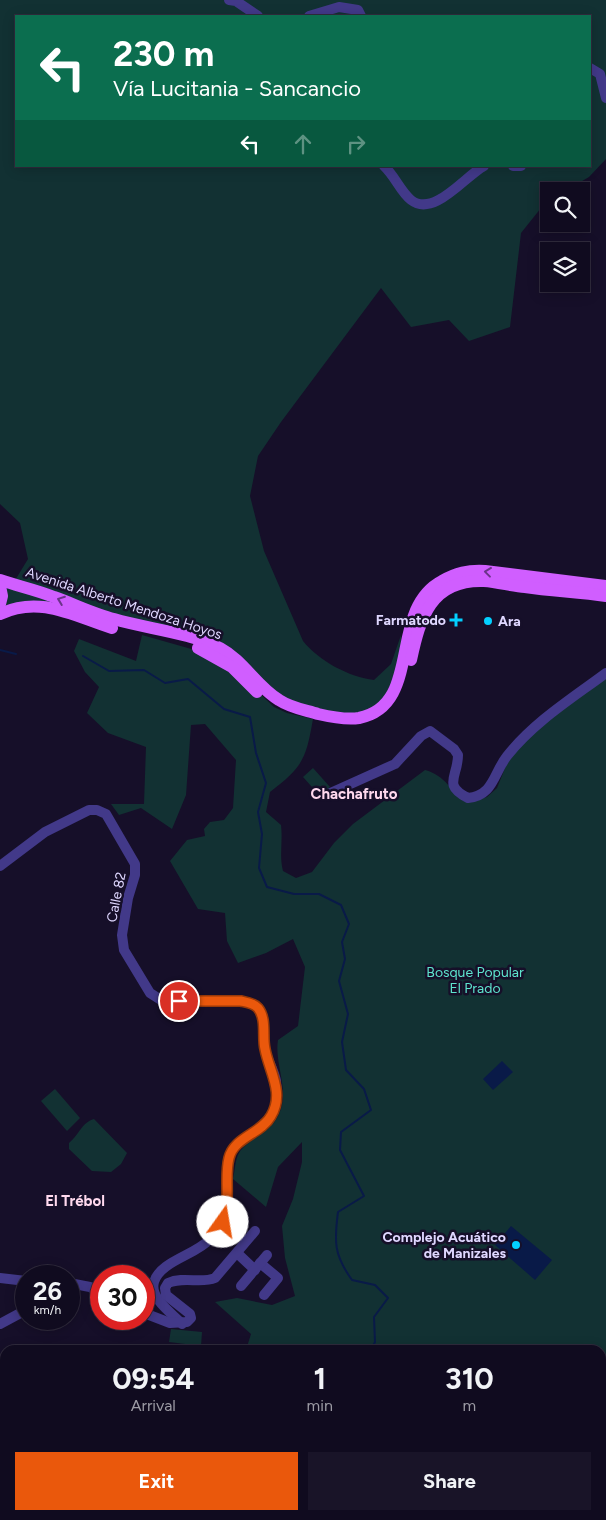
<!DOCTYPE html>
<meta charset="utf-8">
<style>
body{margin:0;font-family:Figtree,sans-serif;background:#191428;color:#f1f3f6;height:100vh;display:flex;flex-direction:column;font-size:19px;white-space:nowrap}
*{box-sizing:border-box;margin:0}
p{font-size:16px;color:#9c9ba4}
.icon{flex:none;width:28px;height:28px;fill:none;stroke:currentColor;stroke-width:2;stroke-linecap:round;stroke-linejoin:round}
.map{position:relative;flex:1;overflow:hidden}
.side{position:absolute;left:0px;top:1345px;width:606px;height:175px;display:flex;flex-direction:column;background:#100b1f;border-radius:15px 15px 0 0;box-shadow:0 2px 12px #0003,0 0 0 1px #302b3d}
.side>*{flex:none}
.banner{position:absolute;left:15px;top:15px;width:576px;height:152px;border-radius:0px;box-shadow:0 2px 12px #0003,0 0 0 1px #302b3d;background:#0b6e4f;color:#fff;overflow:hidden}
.buttons{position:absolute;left:540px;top:182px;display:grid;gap:10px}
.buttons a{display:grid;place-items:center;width:50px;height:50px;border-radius:0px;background:#100b1f;box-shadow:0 2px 12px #0003,0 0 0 1px #302b3d;font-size:25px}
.speed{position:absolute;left:15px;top:1265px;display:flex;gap:10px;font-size:25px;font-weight:700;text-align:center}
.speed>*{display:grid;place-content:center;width:65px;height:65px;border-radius:50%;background:#100b1f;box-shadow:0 2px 12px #0003,0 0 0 1px #302b3d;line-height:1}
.speed small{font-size:12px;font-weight:400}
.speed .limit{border:8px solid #d22;background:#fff;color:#111}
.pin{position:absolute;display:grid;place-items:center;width:42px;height:42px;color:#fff;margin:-21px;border:2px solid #fff;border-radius:50%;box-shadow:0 1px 5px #0007}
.me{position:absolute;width:55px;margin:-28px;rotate:13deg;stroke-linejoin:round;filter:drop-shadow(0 0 4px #0008)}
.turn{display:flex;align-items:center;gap:18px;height:105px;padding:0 15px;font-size:22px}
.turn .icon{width:65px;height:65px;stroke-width:2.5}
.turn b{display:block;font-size:35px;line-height:42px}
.lanes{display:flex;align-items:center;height:48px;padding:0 15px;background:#0003;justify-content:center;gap:25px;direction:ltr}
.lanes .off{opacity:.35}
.eta{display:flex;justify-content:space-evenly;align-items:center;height:85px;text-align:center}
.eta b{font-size:30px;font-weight:700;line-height:35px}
.primary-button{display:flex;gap:10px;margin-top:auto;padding:10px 15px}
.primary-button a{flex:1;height:58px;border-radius:0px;background:#ea580c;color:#fff;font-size:20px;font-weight:700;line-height:58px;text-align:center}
.primary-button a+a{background:#191428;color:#f1f3f6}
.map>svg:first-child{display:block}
.green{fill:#123133;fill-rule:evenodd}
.water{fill:#091a48}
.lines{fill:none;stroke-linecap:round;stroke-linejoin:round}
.stream{stroke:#091a48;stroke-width:2}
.minor{stroke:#423989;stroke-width:10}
.major{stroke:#d05eff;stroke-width:12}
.oneway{stroke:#6a3389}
.route-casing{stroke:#983908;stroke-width:12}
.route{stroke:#ea580c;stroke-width:9}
.poi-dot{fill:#03d0ff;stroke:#160f29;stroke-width:2}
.labels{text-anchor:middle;stroke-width:5;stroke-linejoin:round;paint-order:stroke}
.street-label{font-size:14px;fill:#dfd7ff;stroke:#160f29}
.poi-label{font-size:14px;font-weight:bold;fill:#dfd7ff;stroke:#160f29;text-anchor:end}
.park-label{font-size:14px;fill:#5ee4ce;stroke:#160f29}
.neighbourhood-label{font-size:15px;font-weight:bold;fill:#ffd9ee;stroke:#160f29}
</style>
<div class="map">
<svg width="606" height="1520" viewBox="0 0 606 1520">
<rect width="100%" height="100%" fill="#160f29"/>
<g class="green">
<path d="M 0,0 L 606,0 L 606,159 L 589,177 L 565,191 L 549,191 L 549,203 L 541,208 L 521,233 L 510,327 L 469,341 L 449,320 L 411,327 L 381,288 L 281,422 L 258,456 L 250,496 L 264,551 L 303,641 C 319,661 349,677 374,680 L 391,664 L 401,635 L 403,660 L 394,693 L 359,718 L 291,707 L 219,648 L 114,619 L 14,582 L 28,559 L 20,523 L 0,504 ZM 16,16 L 590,16 L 590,166 L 16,166 Z"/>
<path d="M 3,585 L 40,596 L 66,608 L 1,609 Z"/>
<path d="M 142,635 L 216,656 L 232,667 L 274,707 L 287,713 L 313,719 C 306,759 303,767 270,792 L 266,812 L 281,825 C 283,841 279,856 283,871 L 296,878 L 312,872 L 334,843 L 353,824 L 425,770 C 445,775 451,792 468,802 L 487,797 L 497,788 L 507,763 L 523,743 L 557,713 L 606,676 L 606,1520 L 120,1520 L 125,1515 L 601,1515 L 601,1350 L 246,1350 L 251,1334 L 215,1302 L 237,1298 L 272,1305 L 295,1296 L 285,1258 L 282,1226 L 293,1199 L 302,1162 L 302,1142 L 278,1167 L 266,1207 L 233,1179 C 235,1171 235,1159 239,1153 C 246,1140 268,1135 278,1116 C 291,1091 274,1065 278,1040 L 298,1026 L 305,967 L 293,939 L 266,953 L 238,963 L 227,941 L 225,913 L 198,909 L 170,861 L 187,840 L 205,836 L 204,829 L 210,822 L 224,820 L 233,808 L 236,760 L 205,724 L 191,725 L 186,795 L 172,829 L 141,808 L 119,815 L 111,804 L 144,804 L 146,747 L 108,733 L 87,713 L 99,687 L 85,672 L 74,651 L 79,639 L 136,661 Z"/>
<path d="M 313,768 L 330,787 L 320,796 L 303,777 Z"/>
<path d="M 55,1089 L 80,1118 L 67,1131 L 41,1101 Z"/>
<path d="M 94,1119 L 127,1153 L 121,1164 L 111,1172 L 92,1171 L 69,1149 L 69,1143 C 80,1134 81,1123 94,1119 Z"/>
<path d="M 171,1329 L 202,1332 L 201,1346 L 169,1342 Z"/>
<path d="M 0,1447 L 5,1450 L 5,1515 L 93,1515 L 117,1520 L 0,1520 Z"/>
</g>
<g class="water">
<path d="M 502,1061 L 513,1072 L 493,1090 L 483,1079 Z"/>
<path d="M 511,1226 L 552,1260 L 535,1280 L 495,1245 Z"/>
</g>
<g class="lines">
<g class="stream">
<path d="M 0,650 L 16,654"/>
<path d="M 83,656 L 109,671 L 144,670 L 165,683 L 188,679 L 224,709 L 250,717 L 256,753 L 266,783 L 258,812 L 262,834 L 259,868 L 267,887 L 294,894 L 319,894 L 341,905 L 349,924 L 342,942 L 345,959 L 339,981 L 348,1014 L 342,1042 L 346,1070 L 364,1089 L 371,1110 L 341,1132 L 340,1150 L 364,1196 L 338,1212 C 334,1242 334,1255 352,1280 L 375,1285 L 388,1298 L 374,1317 L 375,1342 L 371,1350"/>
<path d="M 292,1520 L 297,1515"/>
</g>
<g class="minor">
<path d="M 229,0 L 236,1 L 258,16"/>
<path d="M 309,16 L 339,7 L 358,10 L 361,16"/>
<path d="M 590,68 L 600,74 L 606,98"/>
<path d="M 384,166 C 395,176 400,191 411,200 C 434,218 465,176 484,166"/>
<path d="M 513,166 L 521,166"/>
<path d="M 326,795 L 395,764 L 421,736 L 430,731 L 454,749 L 458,755 C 458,777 442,785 468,798 C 494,795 493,774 507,756 C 534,722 571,699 606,673"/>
<path d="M 0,866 L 45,832 L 89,810 L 97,810 L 106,814 L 135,864 L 135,875 L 128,898 L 122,935 L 124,950 L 150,993 L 161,1000 L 241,1001 C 246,1002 254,1003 258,1008 C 267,1019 262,1037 265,1049 C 267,1060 274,1070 276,1081 C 277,1091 277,1106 272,1115 C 262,1134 236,1136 229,1157 C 223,1178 235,1203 221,1224 C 218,1229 214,1235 210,1239 C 196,1255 160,1261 154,1282 C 149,1298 173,1314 182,1324"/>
<path d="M 237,1253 L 255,1270"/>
<path d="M 260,1263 L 278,1278 L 264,1295"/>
<path d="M 0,1278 L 26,1281"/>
<path d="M 69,1283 L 90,1287 L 101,1293"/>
<path d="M 241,1286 L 267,1255"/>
<path d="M 144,1313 L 170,1323 L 187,1322 L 191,1318 L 190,1314 L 166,1295 L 165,1288 L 168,1283 C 184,1276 201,1284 215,1278 L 255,1231"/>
<path d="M 0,1324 L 26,1310"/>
</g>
<g class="major">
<path d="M 0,580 C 18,586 37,590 54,597 C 74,604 94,614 114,619 C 148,629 188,632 220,648 C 244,661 256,686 279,700 C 291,708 305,710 318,714 C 331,717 346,720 359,718 C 424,705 387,610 442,581 C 456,573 468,570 485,571 L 606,586"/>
<path d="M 0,586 L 2,596 L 0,604"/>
<path d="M 0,614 C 40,595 74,616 112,628"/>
<path d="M 198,648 L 232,667 L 257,692"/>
<path d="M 411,660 C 420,618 431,579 484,581 C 498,582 512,586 525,587 C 552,591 579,592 606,596"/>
</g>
</g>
<defs><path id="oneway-chevron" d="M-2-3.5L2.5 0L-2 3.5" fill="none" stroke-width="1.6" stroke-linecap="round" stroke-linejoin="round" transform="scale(1.25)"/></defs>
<g class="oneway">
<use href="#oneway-chevron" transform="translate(488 572) rotate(-173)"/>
<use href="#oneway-chevron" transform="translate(61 600) rotate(-159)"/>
</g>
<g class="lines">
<g class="route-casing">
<path id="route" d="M 179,1001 L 241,1001 C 246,1002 254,1003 258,1008 C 267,1019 262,1037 265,1049 C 269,1071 285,1093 271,1116 C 261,1134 234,1137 229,1158 C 224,1178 231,1198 223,1222"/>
</g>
<use href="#route" class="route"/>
</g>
<g class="poi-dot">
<path d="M453.5 612.5h5v5h5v5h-5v5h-5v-5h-5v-5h5z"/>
<circle cx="488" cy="621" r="5"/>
<circle cx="516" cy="1245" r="5"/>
</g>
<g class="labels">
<g class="street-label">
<text transform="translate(124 603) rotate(18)" y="5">Avenida Alberto Mendoza Hoyos</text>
<text transform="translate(116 897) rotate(-79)" y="5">Calle 82</text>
</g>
<g class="poi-label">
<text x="446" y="625">Farmatodo</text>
<text x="498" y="626" text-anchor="start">Ara</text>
<text x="506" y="1242">Complejo Acuático<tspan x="506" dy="16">de Manizales</tspan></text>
</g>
<g class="park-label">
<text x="475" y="977">Bosque Popular<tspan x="475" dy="16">El Prado</tspan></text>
</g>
<g class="neighbourhood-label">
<text x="354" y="799">Chachafruto</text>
<text x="75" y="1206">El Trébol</text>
</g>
</g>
</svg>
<div class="buttons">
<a><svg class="icon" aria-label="search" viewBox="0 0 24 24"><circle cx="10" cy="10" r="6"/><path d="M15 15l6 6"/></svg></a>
<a><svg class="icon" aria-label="layers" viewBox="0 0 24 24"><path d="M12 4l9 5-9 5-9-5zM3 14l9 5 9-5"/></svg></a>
</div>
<div class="speed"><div>26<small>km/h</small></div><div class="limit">30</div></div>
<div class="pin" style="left:179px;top:1001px;background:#d93025"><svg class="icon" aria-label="arrive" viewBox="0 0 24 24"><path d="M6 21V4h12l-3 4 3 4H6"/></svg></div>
<svg class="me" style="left:223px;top:1222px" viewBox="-20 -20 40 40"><circle r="19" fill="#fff"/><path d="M0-13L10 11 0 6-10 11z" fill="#ea580c"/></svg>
<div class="banner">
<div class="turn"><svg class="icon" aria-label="left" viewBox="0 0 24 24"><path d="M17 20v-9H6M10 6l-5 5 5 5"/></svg><div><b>230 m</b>Vía Lucitania - Sancancio</div></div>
<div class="lanes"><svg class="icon" aria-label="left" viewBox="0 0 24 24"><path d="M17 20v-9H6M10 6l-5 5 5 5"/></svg><svg class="icon off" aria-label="ahead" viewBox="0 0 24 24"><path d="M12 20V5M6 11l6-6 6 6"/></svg><svg class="icon off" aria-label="right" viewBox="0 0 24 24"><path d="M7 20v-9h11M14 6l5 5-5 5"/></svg></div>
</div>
<section class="side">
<div class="eta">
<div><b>09:54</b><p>Arrival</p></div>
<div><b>1</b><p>min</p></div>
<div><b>310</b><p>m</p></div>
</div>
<div class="primary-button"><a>Exit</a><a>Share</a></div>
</section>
</div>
